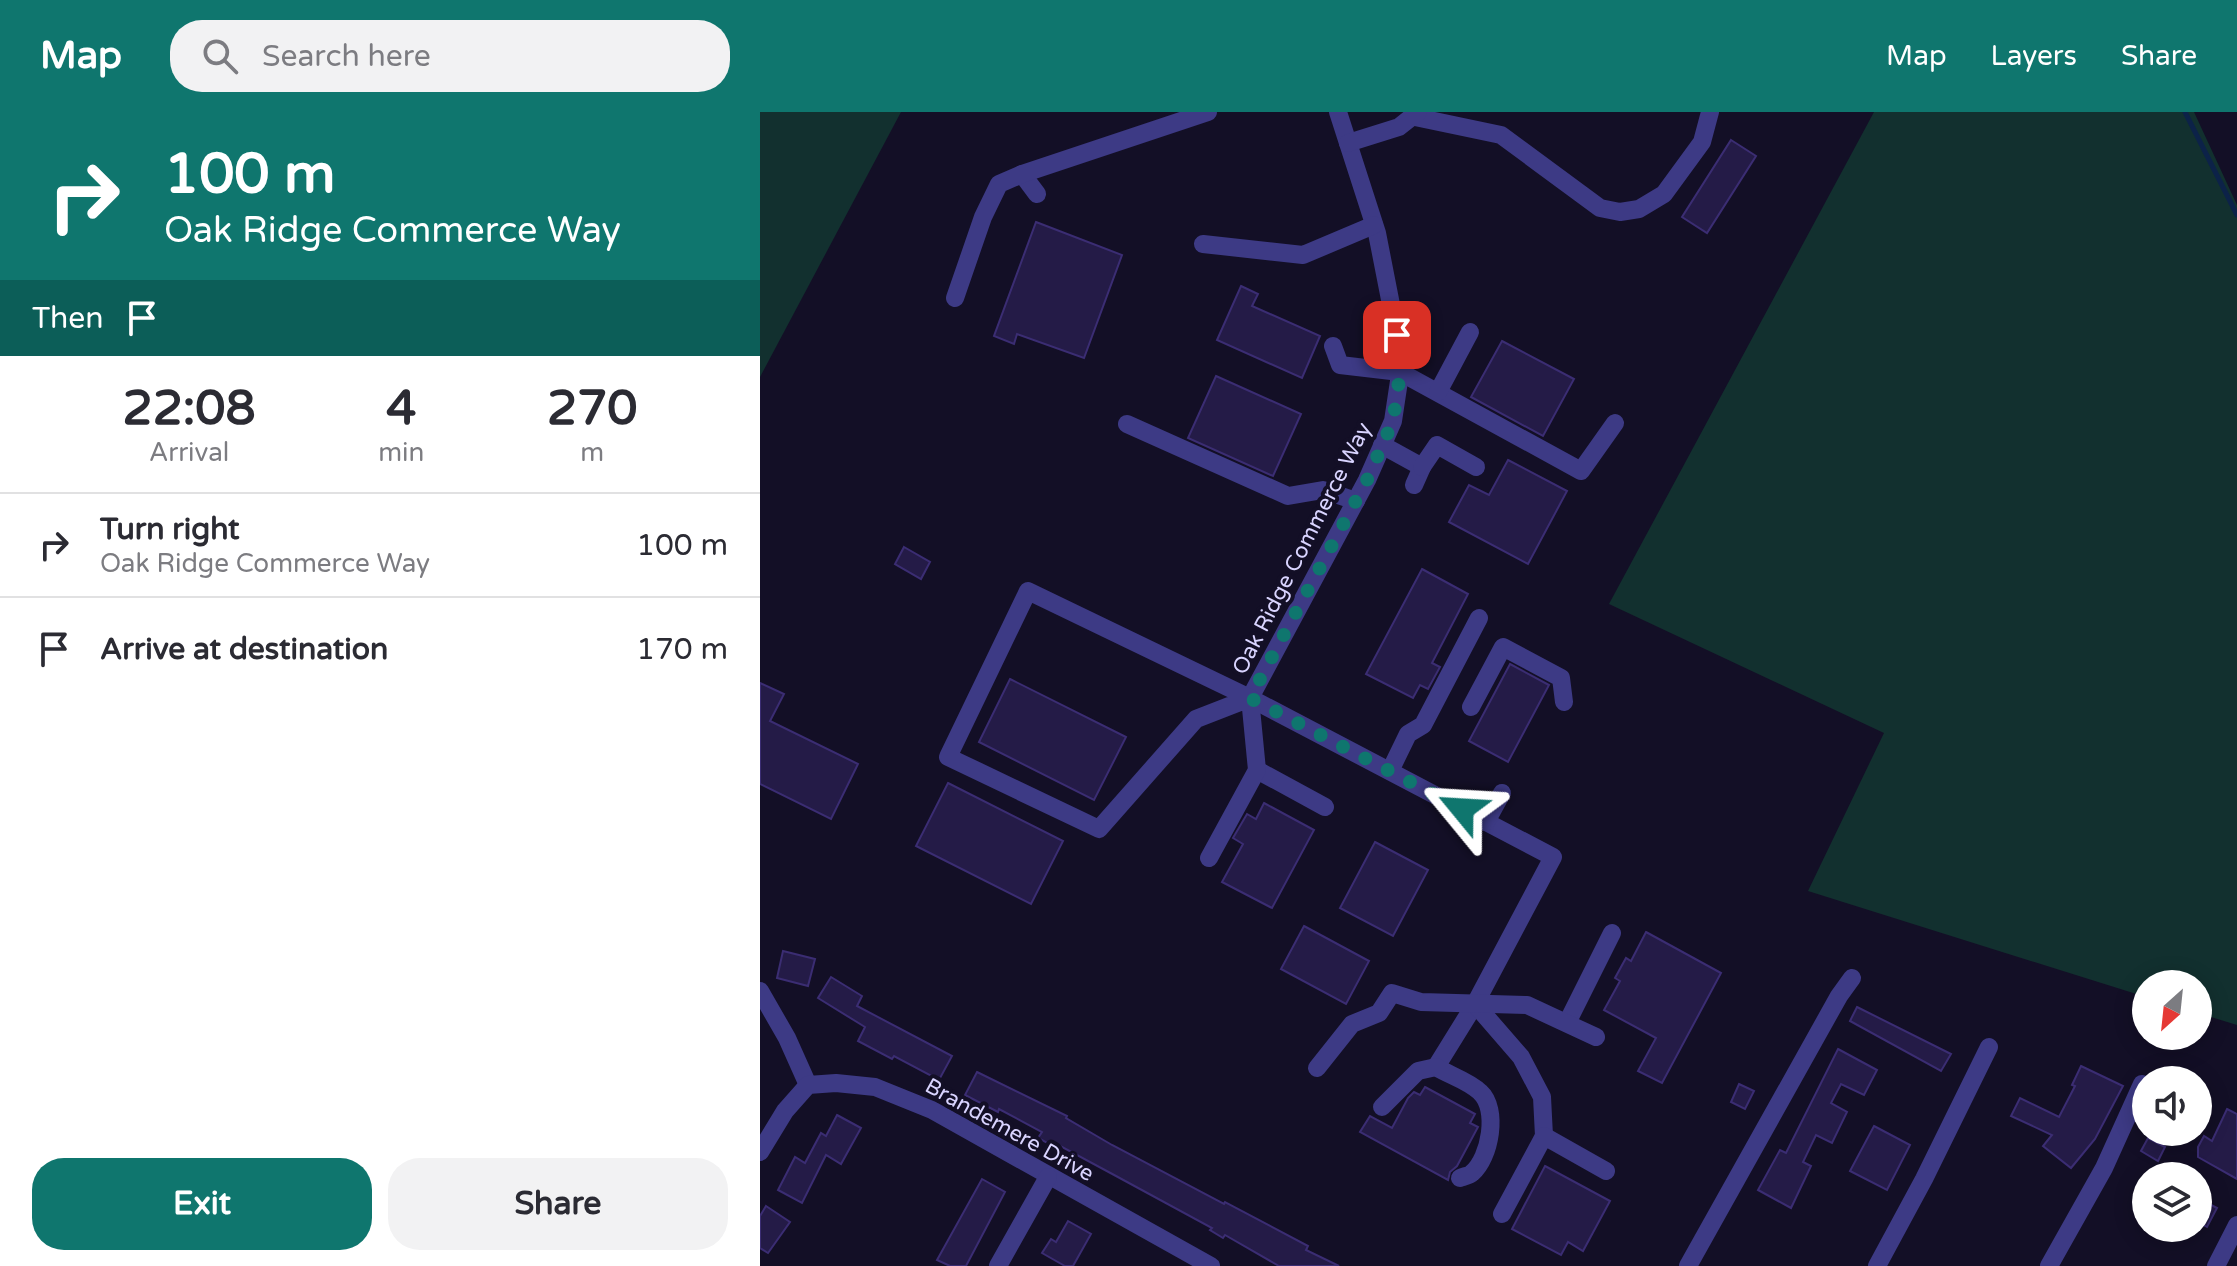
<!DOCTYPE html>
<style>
body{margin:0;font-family:"Varela Round",sans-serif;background:#f2f2f3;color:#2b2b33;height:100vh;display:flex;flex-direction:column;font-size:30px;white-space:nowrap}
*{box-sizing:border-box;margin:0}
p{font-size:26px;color:#7c7c81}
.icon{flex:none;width:44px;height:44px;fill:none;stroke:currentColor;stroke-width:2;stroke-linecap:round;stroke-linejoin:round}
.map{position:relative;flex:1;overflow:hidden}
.sheet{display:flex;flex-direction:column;background:#fff;width:760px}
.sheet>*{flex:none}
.top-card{background:#0f766e;color:#fff;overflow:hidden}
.needle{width:52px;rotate:207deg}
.controls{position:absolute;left:1372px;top:858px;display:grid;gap:16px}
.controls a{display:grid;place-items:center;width:80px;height:80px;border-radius:50%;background:#fff;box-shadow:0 4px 20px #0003;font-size:40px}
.pin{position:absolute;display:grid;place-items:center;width:68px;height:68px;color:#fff;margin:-34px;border-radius:16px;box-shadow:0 4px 12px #0006}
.me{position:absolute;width:88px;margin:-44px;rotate:297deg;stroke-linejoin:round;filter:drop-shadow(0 0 6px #0008)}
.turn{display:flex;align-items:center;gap:28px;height:168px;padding:0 32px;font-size:36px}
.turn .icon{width:104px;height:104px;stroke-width:2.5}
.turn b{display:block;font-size:56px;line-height:68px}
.then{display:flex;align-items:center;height:76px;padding:0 32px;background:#0003;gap:16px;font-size:30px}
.eta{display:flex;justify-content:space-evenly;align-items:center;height:136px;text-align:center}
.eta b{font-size:48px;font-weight:700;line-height:56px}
.primary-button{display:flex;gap:16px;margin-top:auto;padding:16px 32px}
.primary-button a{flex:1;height:92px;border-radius:32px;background:#0f766e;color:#fff;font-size:32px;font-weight:700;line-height:92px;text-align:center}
.primary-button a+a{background:#f2f2f3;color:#2b2b33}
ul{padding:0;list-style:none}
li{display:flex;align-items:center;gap:24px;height:104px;padding:0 32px;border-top:2px solid #e1e1e2}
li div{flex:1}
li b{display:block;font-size:30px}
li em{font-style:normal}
header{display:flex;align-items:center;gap:48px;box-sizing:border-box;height:112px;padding:0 40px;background:#0f766e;color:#fff}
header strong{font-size:38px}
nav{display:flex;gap:44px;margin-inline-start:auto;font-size:28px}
.search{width:560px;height:72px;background:#f2f2f3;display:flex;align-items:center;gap:20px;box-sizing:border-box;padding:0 28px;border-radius:32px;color:#7c7c81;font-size:30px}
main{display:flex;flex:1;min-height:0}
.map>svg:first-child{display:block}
.green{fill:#12302f}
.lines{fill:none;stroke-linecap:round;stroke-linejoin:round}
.stream{stroke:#0c2248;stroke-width:5}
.building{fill:#241b47;stroke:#3b2d73;stroke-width:2}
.minor{stroke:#3d3a85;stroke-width:18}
.route{stroke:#0f766e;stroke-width:14;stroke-dasharray:0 25.2}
.labels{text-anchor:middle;stroke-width:8;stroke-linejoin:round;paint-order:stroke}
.street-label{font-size:22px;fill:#d9d4ff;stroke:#130f26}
</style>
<header>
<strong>Map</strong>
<div class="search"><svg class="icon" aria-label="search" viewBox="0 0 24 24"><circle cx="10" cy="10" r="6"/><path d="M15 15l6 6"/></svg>Search here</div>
<nav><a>Map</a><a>Layers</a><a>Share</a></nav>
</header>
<main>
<section class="sheet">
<div class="top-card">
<div class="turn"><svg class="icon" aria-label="right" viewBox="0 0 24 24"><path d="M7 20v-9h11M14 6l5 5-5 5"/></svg><div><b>100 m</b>Oak Ridge Commerce Way</div></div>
<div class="then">Then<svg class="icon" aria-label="arrive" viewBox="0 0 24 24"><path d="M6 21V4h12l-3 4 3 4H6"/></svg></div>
</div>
<div class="eta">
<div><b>22:08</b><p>Arrival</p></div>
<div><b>4</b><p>min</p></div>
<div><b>270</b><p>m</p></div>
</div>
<ul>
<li><svg class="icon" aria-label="right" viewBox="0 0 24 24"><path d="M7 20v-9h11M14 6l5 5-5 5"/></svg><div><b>Turn right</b><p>Oak Ridge Commerce Way</p></div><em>100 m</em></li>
<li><svg class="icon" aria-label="arrive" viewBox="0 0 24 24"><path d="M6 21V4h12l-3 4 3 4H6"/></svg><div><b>Arrive at destination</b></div><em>170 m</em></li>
</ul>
<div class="primary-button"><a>Exit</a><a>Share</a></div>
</section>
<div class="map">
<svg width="1477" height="1154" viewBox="0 0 1477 1154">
<rect width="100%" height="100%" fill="#130f26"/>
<g class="green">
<path d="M 0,0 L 141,0 L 0,265 Z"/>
<path d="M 1114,0 L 1434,0 L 1477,93 L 1477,913 L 1438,901 L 1438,872 L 1386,872 L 1386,885 L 1048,779 L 1124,621 L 849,492 Z"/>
</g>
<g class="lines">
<path class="stream" d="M 1425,0 L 1477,103"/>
</g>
<g class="building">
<path d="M 971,28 L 996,44 L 947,121 L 922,105 Z"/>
<path d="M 276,110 L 362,143 L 324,246 L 257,222 L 254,232 L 234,224 Z"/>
<path d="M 481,174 L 498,182 L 492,194 L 560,224 L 542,266 L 457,228 Z"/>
<path d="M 742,229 L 814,267 L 783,324 L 711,285 Z"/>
<path d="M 456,264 L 541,302 L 513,364 L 428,326 Z"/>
<path d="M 748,348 L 807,379 L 768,452 L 689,410 L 709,373 L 729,383 Z"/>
<path d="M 144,435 L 170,450 L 161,467 L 135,452 Z"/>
<path d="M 662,457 L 708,482 L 672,551 L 680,555 L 668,577 L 660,573 L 653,586 L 606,562 Z"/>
<path d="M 750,552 L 789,573 L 748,650 L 709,629 Z"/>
<path d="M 250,567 L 366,625 L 334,688 L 219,630 Z"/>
<path d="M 0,571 L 24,582 L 10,609 L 98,652 L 71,707 L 0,672 Z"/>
<path d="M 188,671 L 303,729 L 271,792 L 156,734 Z"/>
<path d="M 504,691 L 554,718 L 512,796 L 462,770 L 483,732 L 473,726 L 487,702 L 496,707 Z"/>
<path d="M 615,730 L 668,758 L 633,824 L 580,796 Z"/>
<path d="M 544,814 L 609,849 L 586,892 L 521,857 Z"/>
<path d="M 886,820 L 961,861 L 902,971 L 878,959 L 896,926 L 844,898 L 860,869 L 855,866 L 866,846 L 871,849 Z"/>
<path d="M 23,839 L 55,847 L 48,874 L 17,866 Z"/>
<path d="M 71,865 L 102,884 L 97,894 L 192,944 L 179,968 L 134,944 L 132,947 L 98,929 L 105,915 L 58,886 Z"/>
<path d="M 1097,895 L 1191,942 L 1181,959 L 1090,909 Z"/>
<path d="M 1078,937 L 1117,958 L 1104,983 L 1081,972 L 1071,991 L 1087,1000 L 1072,1031 L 1056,1023 L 1043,1050 L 1051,1054 L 1031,1096 L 998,1078 L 1020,1038 L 1026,1041 Z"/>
<path d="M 1321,954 L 1363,974 L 1335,1027 L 1311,1056 L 1283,1034 L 1292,1023 L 1251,1004 L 1260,986 L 1299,1005 L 1315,974 L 1312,973 Z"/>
<path d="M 217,960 L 307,1004 L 306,1006 L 352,1033 L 464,1092 L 465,1090 L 548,1134 L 546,1138 L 579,1154 L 519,1154 L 465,1123 L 463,1126 L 450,1118 L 452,1116 L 356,1064 L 293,1030 L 291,1033 L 278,1026 L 282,1020 L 239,997 L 238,1000 L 205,983 Z"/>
<path d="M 979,972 L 994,979 L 985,997 L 971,990 Z"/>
<path d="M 665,975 L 715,1002 L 710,1011 L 718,1015 L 697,1054 L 690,1060 L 688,1068 L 600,1020 L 610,1004 L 632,1016 L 648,986 L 654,980 L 660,983 Z"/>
<path d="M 1467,997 L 1477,1002 L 1477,1067 L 1438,1045 L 1438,1035 L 1444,1024 L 1452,1029 Z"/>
<path d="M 77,1003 L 101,1016 L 81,1052 L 66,1043 L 42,1091 L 18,1078 L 35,1045 L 45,1051 L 61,1021 L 66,1024 Z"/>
<path d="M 1114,1014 L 1150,1033 L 1127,1078 L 1090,1059 Z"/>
<path d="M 1388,1026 L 1405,1035 L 1398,1049 L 1381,1039 Z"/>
<path d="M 785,1054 L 850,1089 L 823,1139 L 808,1130 L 801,1143 L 752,1117 Z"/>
<path d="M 222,1067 L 245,1080 L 206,1154 L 190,1154 L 177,1148 Z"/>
<path d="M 1438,1086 L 1457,1096 L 1447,1115 L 1438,1110 Z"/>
<path d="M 6,1094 L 30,1110 L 8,1141 L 0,1136 L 0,1104 Z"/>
<path d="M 308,1109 L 331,1122 L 313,1154 L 305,1154 L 282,1141 L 291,1127 L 296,1130 Z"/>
</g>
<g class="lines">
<g class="minor">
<path d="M 578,0 L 617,121 L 642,249 L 633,309 L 607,368 L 490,586 L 793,745 L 715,892 L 676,955"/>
<path d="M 655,5 L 741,23 L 840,96 L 860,100 L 879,97 L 904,82 L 942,30 L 950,0"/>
<path d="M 588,31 L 639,15 L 658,0"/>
<path d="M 262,62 L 277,82"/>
<path d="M 443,132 L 543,143 L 614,113"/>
<path d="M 195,186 L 223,105 L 239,72 L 262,62 L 448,0"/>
<path d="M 573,234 L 580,253 L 640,260 L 821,359 L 855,311"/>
<path d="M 678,280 L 710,220"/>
<path d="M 367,312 L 528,384 L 563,378 L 596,389"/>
<path d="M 622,333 L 662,355 L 654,373"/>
<path d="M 662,355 L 677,333 L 716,355"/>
<path d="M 711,595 L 743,535 L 801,566 L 804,590"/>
<path d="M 497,658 L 565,695"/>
<path d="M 630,659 L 648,622 L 663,613 L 719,506"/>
<path d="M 726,710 L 742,681"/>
<path d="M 449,746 L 497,658 L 490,586 L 436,607 L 339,717 L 188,645 L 268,479 L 490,586"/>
<path d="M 0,879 L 27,926 L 48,973"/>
<path d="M 715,892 L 761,945 L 782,985 L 784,1024"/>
<path d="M 807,911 L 852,821"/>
<path d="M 557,956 L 592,912 L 619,901 L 632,881 L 661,890 L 767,893 L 836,925"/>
<path d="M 622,995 L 658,959 L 676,955 C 689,963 709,969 720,980 C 739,997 730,1046 712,1061 C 709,1064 704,1064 700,1066"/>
<path d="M 0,1040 L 25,999 L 48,973 L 76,971 L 115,975 L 172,998 L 451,1154"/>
<path d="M 742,1102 L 784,1024 L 846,1059"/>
<path d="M 238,1154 L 288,1065"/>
<path d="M 928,1154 L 1079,884 L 1092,866"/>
<path d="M 1117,1154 L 1164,1067 L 1229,935"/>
<path d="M 1289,1154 L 1344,1056 L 1382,972"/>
<path d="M 1456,1154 L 1477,1113"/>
</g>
</g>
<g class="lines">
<path class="route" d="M 637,223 L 642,249 L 633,309 L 607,368 L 490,586 L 702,697"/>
</g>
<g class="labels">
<g class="street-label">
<text transform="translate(541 436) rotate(-63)" y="8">Oak Ridge Commerce Way</text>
<text transform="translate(250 1017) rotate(29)" y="8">Brandemere Drive</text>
</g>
</g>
</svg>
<div class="controls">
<a><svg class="needle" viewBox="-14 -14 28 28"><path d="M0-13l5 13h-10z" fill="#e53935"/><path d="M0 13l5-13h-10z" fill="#7c7c81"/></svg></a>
<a><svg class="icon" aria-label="sound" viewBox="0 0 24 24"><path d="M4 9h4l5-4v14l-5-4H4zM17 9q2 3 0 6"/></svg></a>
<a><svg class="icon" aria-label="layers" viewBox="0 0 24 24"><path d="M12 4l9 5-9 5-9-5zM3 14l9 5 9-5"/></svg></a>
</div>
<div class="pin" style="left:637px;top:223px;background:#d93025"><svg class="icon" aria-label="arrive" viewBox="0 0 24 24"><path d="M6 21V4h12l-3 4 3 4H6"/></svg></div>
<svg class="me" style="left:702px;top:697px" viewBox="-20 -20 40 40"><path d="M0-17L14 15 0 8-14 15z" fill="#0f766e" stroke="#fff" stroke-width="4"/></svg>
</div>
</main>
